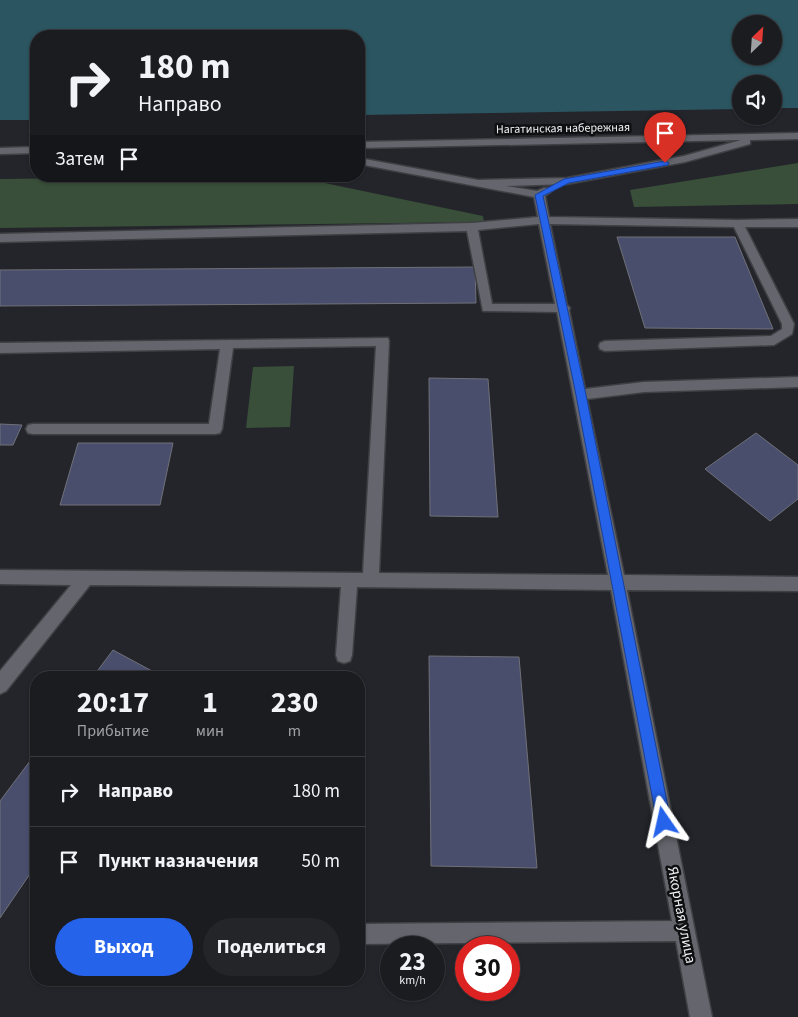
<!DOCTYPE html>
<html lang="ru">
<meta charset="utf-8">
<style>
body{margin:0;font-family:"Source Sans 3",sans-serif;background:#242529;color:#f1f3f6;height:100vh;display:flex;flex-direction:column;font-size:19px;white-space:nowrap}
*{box-sizing:border-box;margin:0}
p{font-size:16px;color:#a0a1a5}
.icon{flex:none;width:28px;height:28px;fill:none;stroke:currentColor;stroke-width:2;stroke-linecap:round;stroke-linejoin:round}
.map{position:relative;flex:1;overflow:hidden}
.drawer{position:absolute;left:30px;top:671px;width:335px;height:315px;display:flex;flex-direction:column;background:#1b1c20;border-radius:20px;box-shadow:0 1px 4px #0004,0 0 0 1px #393a3e}
.drawer>*{flex:none}
.hud{position:absolute;left:30px;top:30px;width:335px;height:152px;border-radius:20px;box-shadow:0 1px 4px #0004,0 0 0 1px #393a3e;background:#1b1c20;color:#f1f3f6;overflow:hidden}
.needle{width:32px;rotate:25deg}
.fabs{position:absolute;left:732px;top:15px;display:grid;gap:10px}
.fabs a{display:grid;place-items:center;width:50px;height:50px;border-radius:50%;background:#1b1c20;box-shadow:0 1px 4px #0004,0 0 0 1px #393a3e;font-size:25px}
.speed{position:absolute;left:380px;top:936px;display:flex;gap:10px;font-size:25px;font-weight:700;text-align:center}
.speed>*{display:grid;place-content:center;width:65px;height:65px;border-radius:50%;background:#1b1c20;box-shadow:0 1px 4px #0004,0 0 0 1px #393a3e;line-height:1}
.speed small{font-size:12px;font-weight:400}
.speed .limit{border:8px solid #d22;background:#fff;color:#111}
.pin{position:absolute;display:grid;place-items:center;width:42px;height:42px;color:#fff;margin:-51px -21px;border-radius:50% 50% 50% 0;rotate:-45deg;box-shadow:0 0 5px #0007}
.pin .icon{rotate:45deg}
.me{position:absolute;width:55px;margin:-28px;rotate:349deg;stroke-linejoin:round;filter:drop-shadow(0 0 4px #0008)}
.turn{display:flex;align-items:center;gap:18px;height:105px;padding:0 25px;font-size:22px}
.turn .icon{width:65px;height:65px;stroke-width:2.5}
.turn b{display:block;font-size:35px;line-height:42px}
.then{display:flex;align-items:center;height:48px;padding:0 25px;background:#0003;gap:10px;font-size:19px}
.eta{display:flex;justify-content:space-evenly;align-items:center;height:85px;text-align:center}
.eta b{font-size:30px;font-weight:700;line-height:35px}
.button{display:flex;gap:10px;margin-top:auto;padding:10px 25px}
.button a{flex:1;height:58px;border-radius:30px;background:#2563eb;color:#fff;font-size:20px;font-weight:700;line-height:58px;text-align:center}
.button a+a{background:#242529;color:#f1f3f6}
ul{padding:0;list-style:none}
li{display:flex;align-items:center;gap:15px;height:70px;padding:0 25px;border-top:1px solid #393a3e}
li div{flex:1}
li b{display:block;font-size:19px}
li em{font-style:normal}
.map>svg:first-child{display:block}
.green{fill:#394f39}
.water{fill:#2b5560;fill-rule:evenodd}
.building{fill:#494e6d;stroke:#707178}
.lines{fill:none;stroke-linecap:round;stroke-linejoin:round}
.minor-casing{stroke:#3f4044;stroke-width:3}
.minor{fill:#65666d;fill-rule:evenodd}
.route{fill:#2563eb;stroke:#184099}
.labels{text-anchor:middle;stroke-width:5;stroke-linejoin:round;paint-order:stroke}
.far-street-label{font-size:12px;fill:#f0f0f4;stroke:#0e0f11}
.street-label{font-size:15px;fill:#f0f0f4;stroke:#0e0f11}
</style>
<div class="map">
<svg width="798" height="1017" viewBox="0 0 798 1017">
<rect width="100%" height="100%" fill="#24252b"/>
<g class="green">
<path d="M 798,163 L 798,204 L 634,207 L 630,190 Z"/>
<path d="M 291,176 L 483,216 L 484,222 L 0,228 L 0,179 Z"/>
<path d="M 294,366 L 290,427 L 246,428 L 253,367 Z"/>
</g>
<path class="water" d="M 0,0 L 798,0 L 798,108 L 774,108 L 774,84 L 741,84 L 741,109 L 359,115 L 359,36 L 36,36 L 36,120 L 0,120 ZM 741,24 L 774,24 L 774,56 L 741,56 Z"/>
<g class="building">
<path d="M 617,237 L 735,237 L 773,329 L 645,328 Z"/>
<path d="M 475,267 L 476,303 L 0,306 L 0,270 Z"/>
<path d="M 429,378 L 488,379 L 498,517 L 430,516 Z"/>
<path d="M 0,424 L 22,425 L 13,445 L 0,445 Z"/>
<path d="M 756,433 L 798,465 L 798,499 L 770,521 L 705,469 Z"/>
<path d="M 78,443 L 173,443 L 160,505 L 60,505 Z"/>
<path d="M 113,650 L 165,678 L 92,678 Z"/>
<path d="M 429,656 L 519,657 L 537,868 L 431,866 Z"/>
<path d="M 36,753 L 36,865 L 0,918 L 0,801 Z"/>
</g>
<g class="lines">
<g class="minor-casing">
<g id="minor">
<path d="M 798,133 L 798,139 L 750,140 L 750,144 L 685,162 L 567,184 L 506,186 L 537,191 L 544,188 L 552,188 L 553,190 L 545,196 L 549,217 L 738,220 L 798,219 L 798,227 L 745,227 L 794,324 L 792,334 L 774,345 L 605,351 L 600,349 L 599,346 L 600,343 L 605,341 L 771,336 L 782,329 L 782,324 L 734,227 L 550,224 L 567,305 L 570,308 L 569,310 L 585,389 L 644,382 L 798,377 L 798,387 L 644,392 L 587,399 L 624,575 L 798,577 L 798,591 L 627,590 L 712,1017 L 690,1017 L 676,941 L 359,944 L 359,924 L 672,921 L 611,590 L 357,587 L 352,655 L 350,661 L 344,663 L 338,661 L 336,655 L 341,587 L 90,585 L 6,691 L 0,694 L 0,671 L 71,585 L 0,584 L 0,570 L 363,573 L 376,346 L 233,348 L 222,429 L 220,433 L 215,434 L 33,434 L 28,433 L 26,429 L 28,425 L 33,424 L 209,424 L 220,349 L 0,353 L 0,343 L 388,338 L 389,341 L 379,573 L 608,575 L 557,312 L 483,311 L 467,231 L 0,242 L 0,234 L 472,223 L 538,217 L 534,197 L 359,164 L 359,158 L 478,180 L 567,178 L 684,156 L 741,140 L 359,148 L 359,142 ZM 539,224 L 555,304 L 492,304 L 478,230 Z"/>
<path d="M 36,147 L 36,153 L 0,154 L 0,148 Z"/>
</g>
</g>
<use href="#minor" class="minor"/>
</g>
<path class="route" d="M 665,161 L 669,163 L 668,165 L 569,183 L 543,196 L 586,395 L 671,822 L 669,827 L 664,829 L 659,827 L 657,822 L 576,395 L 535,195 L 564,179 Z"/>
<g class="labels">
<g class="far-street-label">
<text transform="translate(563 128) rotate(-1)" y="4">Нагатинская набережная</text>
</g>
<g class="street-label">
<text transform="translate(682 915) rotate(79)" y="5">Якорная улица</text>
</g>
</g>
</svg>
<div class="fabs">
<a><svg class="needle" viewBox="-14 -14 28 28"><path d="M0-13l5 13h-10z" fill="#e53935"/><path d="M0 13l5-13h-10z" fill="#a0a1a5"/></svg></a>
<a><svg class="icon" aria-label="sound" viewBox="0 0 24 24"><path d="M4 9h4l5-4v14l-5-4H4zM17 9q2 3 0 6"/></svg></a>
</div>
<div class="speed"><div>23<small>km/h</small></div><div class="limit">30</div></div>
<div class="pin" style="left:665px;top:163px;background:#d93025"><svg class="icon" aria-label="arrive" viewBox="0 0 24 24"><path d="M6 21V4h12l-3 4 3 4H6"/></svg></div>
<svg class="me" style="left:664px;top:822px" viewBox="-20 -20 40 40"><path d="M0-17L14 15 0 8-14 15z" fill="#2563eb" stroke="#fff" stroke-width="4"/></svg>
<div class="hud">
<div class="turn"><svg class="icon" aria-label="right" viewBox="0 0 24 24"><path d="M7 20v-9h11M14 6l5 5-5 5"/></svg><div><b>180 m</b>Направо</div></div>
<div class="then">Затем<svg class="icon" aria-label="arrive" viewBox="0 0 24 24"><path d="M6 21V4h12l-3 4 3 4H6"/></svg></div>
</div>
<section class="drawer">
<div class="eta">
<div><b>20:17</b><p>Прибытие</p></div>
<div><b>1</b><p>мин</p></div>
<div><b>230</b><p>m</p></div>
</div>
<ul>
<li><svg class="icon" aria-label="right" viewBox="0 0 24 24"><path d="M7 20v-9h11M14 6l5 5-5 5"/></svg><div><b>Направо</b></div><em>180 m</em></li>
<li><svg class="icon" aria-label="arrive" viewBox="0 0 24 24"><path d="M6 21V4h12l-3 4 3 4H6"/></svg><div><b>Пункт назначения</b></div><em>50 m</em></li>
</ul>
<div class="button"><a>Выход</a><a>Поделиться</a></div>
</section>
</div>
